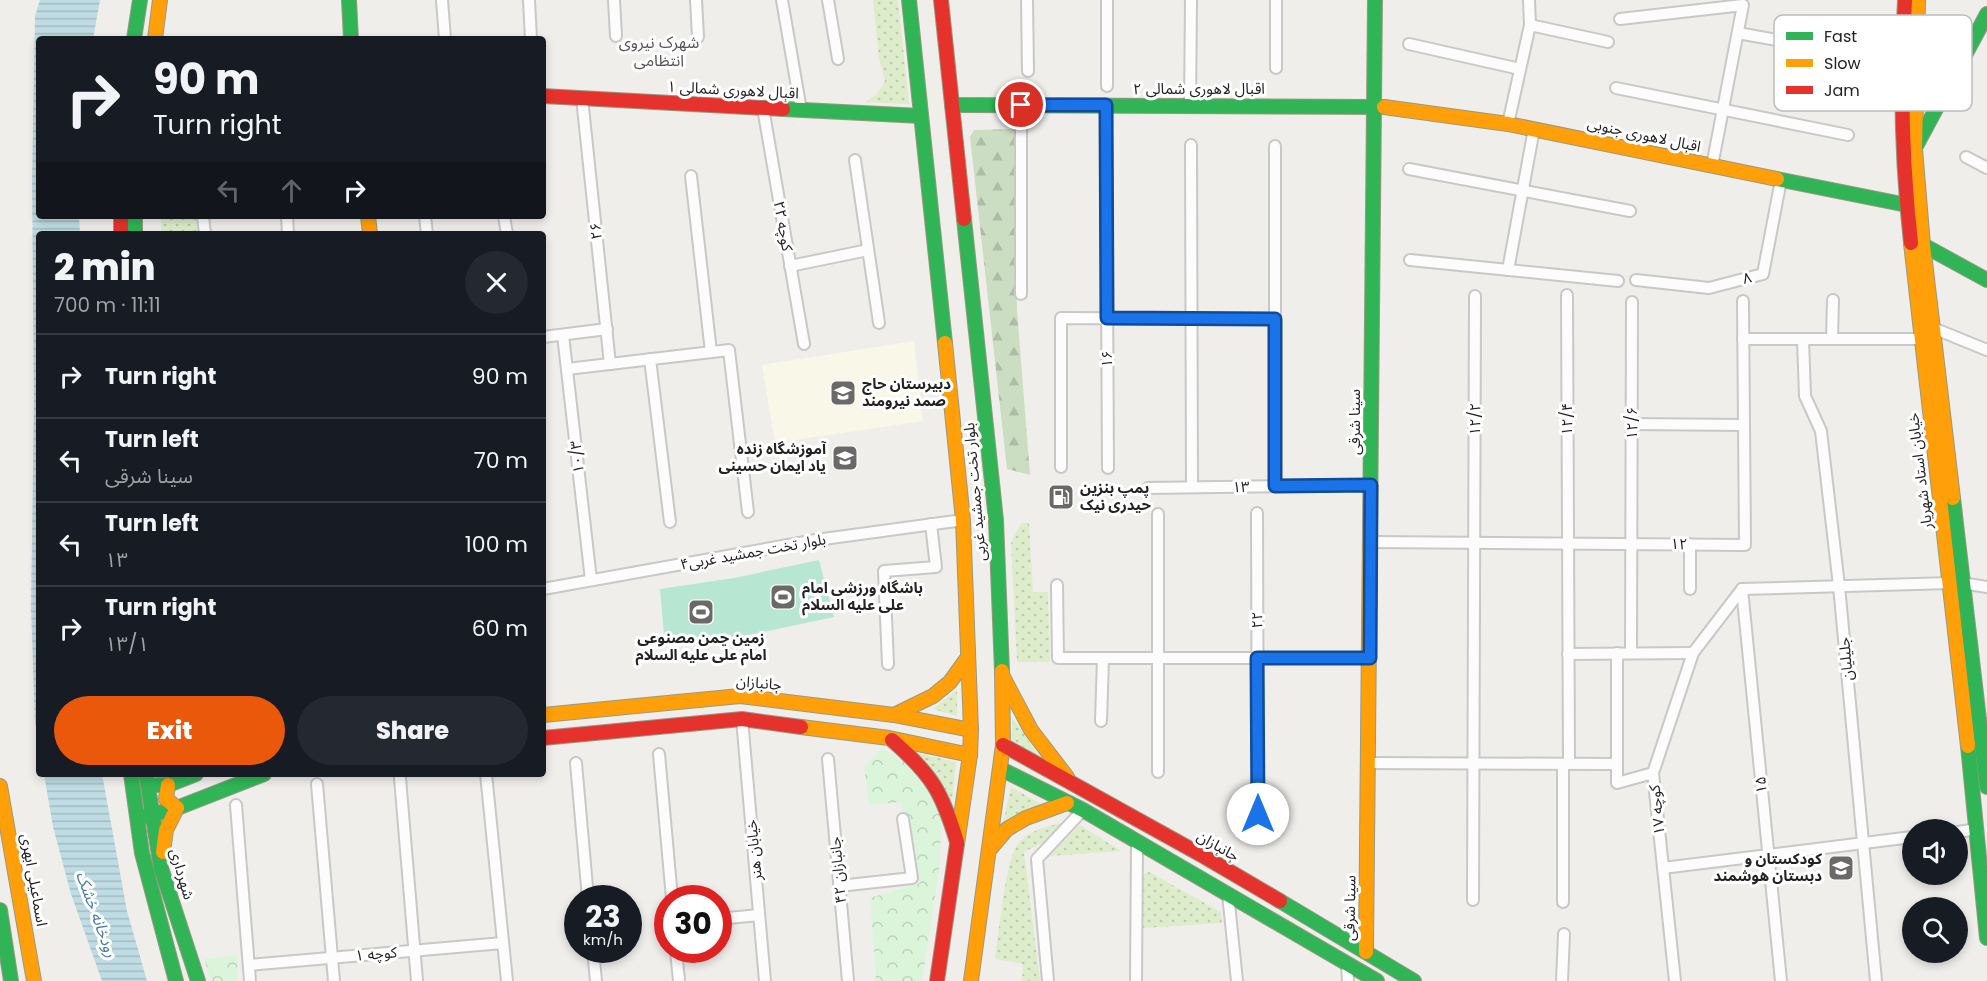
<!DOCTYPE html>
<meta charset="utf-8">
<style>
body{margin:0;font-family:Poppins,"Noto Sans Arabic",sans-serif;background:#242831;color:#f1f3f6;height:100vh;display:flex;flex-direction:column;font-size:22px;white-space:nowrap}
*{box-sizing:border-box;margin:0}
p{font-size:20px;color:#9ea1a6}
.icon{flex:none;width:33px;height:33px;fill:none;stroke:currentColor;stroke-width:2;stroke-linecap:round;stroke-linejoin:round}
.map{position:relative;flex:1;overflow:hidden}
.drawer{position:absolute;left:36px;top:231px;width:510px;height:546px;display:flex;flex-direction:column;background:#171b24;border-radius:6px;box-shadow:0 3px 9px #0003}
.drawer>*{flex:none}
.top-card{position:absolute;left:36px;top:36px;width:510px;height:183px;border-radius:6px;box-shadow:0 3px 9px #0003;background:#171b24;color:#f1f3f6;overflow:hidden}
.fabs{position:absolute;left:1902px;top:819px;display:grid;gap:12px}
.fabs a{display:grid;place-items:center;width:66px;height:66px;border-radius:50%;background:#171b24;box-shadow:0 3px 9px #0003;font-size:30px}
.speed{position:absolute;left:564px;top:885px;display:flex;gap:12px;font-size:30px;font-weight:700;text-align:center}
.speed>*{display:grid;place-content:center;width:78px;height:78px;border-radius:50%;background:#171b24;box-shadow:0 3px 9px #0003;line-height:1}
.speed small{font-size:15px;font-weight:400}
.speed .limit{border:9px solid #d22;background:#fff;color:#111}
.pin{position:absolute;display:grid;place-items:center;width:51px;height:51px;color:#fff;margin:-26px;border:3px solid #fff;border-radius:50%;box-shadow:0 2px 6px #0007}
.me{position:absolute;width:66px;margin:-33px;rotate:0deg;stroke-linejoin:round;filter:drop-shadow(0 0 4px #0008)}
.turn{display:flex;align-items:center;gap:21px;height:126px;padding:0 18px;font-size:27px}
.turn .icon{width:78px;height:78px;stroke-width:2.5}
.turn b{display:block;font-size:42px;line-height:51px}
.lanes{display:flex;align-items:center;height:57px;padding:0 18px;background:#0003;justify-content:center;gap:30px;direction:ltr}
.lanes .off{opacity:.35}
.round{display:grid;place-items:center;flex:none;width:63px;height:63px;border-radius:32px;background:#242831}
.summary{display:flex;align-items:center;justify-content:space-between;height:102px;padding:0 18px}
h1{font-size:36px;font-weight:800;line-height:45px}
.button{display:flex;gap:12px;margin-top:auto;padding:12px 18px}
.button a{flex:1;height:69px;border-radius:36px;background:#ea580c;color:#fff;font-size:24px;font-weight:800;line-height:69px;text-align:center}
.button a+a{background:#242831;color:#f1f3f6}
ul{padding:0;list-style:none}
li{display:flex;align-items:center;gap:18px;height:84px;padding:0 18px;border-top:2px solid #363941}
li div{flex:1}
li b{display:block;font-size:22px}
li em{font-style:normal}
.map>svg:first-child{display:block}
.education{fill:#f8f7e8}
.grass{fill:url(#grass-dots)}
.forest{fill:url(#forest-firs)}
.park{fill:url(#park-crowns)}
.pitch{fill:#b7e6d2}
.water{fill:url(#water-rules)}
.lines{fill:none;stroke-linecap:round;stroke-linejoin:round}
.street-casing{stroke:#c9c8c7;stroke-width:14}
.fast-casing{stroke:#999a82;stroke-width:16}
.slow-casing{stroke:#999a82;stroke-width:16}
.jam-casing{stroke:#999a82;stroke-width:16}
.street{stroke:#fdfcfc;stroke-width:10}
.fast{stroke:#30b455;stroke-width:14}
.slow{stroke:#ff9f0a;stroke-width:14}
.jam{stroke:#e5322d;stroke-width:14}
.route-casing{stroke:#114b97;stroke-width:15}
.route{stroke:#1a73e8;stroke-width:10}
.labels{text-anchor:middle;stroke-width:6;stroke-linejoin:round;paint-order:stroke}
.street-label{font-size:15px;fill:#222;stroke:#fff}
.poi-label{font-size:15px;font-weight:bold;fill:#222;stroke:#fff;text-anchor:start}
.neighbourhood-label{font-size:16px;fill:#555;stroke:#fff}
.water-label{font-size:16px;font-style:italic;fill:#4a7aab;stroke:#fff}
.key{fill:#fff;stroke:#bdbdbd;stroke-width:1.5}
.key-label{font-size:16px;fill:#222}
</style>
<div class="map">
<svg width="1987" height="981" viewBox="0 0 1987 981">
<defs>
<pattern id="grass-dots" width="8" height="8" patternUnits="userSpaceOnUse" patternTransform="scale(1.5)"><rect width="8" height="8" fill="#ddeccb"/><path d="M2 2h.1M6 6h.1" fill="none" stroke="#bdcaae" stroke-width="1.8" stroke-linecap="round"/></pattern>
<pattern id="forest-firs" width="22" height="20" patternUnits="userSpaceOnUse" patternTransform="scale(1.5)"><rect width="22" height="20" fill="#cbdec1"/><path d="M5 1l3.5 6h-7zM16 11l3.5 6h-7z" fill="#aebea6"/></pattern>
<pattern id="park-crowns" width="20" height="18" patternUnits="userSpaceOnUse" patternTransform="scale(1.5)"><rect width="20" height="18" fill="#daf5da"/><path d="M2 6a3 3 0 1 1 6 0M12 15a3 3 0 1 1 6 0" fill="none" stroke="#bbd2bb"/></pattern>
<pattern id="water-rules" width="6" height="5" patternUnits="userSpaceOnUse" patternTransform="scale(1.5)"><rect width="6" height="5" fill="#bfdbe3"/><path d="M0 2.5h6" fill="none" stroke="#a4bcc2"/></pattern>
</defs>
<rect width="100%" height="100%" fill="#f0eeeb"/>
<path class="education" d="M 914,341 L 923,421 L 775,443 L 762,365 Z"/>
<g class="grass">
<path d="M 873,0 L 898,0 L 909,104 L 865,102 L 877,94 L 885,81 L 879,58 Z"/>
<path d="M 161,216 L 196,216 L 197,234 L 161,234 Z"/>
<path d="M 1021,523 L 1029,523 L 1033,592 L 1048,592 L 1050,662 L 1017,662 L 1011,543 Z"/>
<path d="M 957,690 L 957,716 L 933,709 Z"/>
<path d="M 1012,717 L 1039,756 L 1012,740 Z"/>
<path d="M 917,753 L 956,762 L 952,802 Z"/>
<path d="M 1011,787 L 1041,804 L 1022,811 L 1003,824 Z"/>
<path d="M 1062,823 C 1058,838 1037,845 1024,852 L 1040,981 L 1022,981 L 1023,964 L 995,959 C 999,934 1005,862 1017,845 C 1027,831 1047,826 1062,823 Z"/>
<path d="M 1080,825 L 1121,851 L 1049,856 Z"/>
<path d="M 1149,872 L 1221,912 L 1222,923 L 1142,928 L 1142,875 Z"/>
</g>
<path class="forest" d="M 1015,129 L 1017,310 L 1030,475 L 1007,469 L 970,137 L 974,130 Z"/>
<g class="park">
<path d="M 882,748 L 904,762 L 927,789 L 941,818 L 940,863 L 922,981 L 876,981 L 870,898 L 920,883 L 901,802 L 869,805 L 864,766 Z"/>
<path d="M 237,955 L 238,981 L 211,981 L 204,959 Z"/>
</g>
<path class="pitch" d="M 819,560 L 834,617 L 744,636 L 665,645 L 660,589 L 734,578 Z"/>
<g class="water">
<path d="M 40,0 L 100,0 L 93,39 L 39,39 L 39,216 L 79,216 L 80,234 L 39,234 L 39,745 L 35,722 L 31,607 L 34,402 L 32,180 L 35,16 Z"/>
<path d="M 44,774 L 102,774 L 127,911 L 147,981 L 102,981 L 71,894 L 53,827 Z"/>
</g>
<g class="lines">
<g class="street-casing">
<g id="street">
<path d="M 442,0 L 445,39"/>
<path d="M 529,0 L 531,39"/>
<path d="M 614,0 L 616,36"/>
<path d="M 696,0 L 698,37"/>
<path d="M 782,0 L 801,110"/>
<path d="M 828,0 L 838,59"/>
<path d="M 1027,0 L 1028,71"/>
<path d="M 1107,0 L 1107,86"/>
<path d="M 1620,19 L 1743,5 L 1712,166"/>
<path d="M 1530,25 L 1608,42"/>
<path d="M 1738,33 L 1902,63"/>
<path d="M 1409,44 L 1520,69"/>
<path d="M 1276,68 L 1276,0"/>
<path d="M 1616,88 L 1848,135"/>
<path d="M 582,98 L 610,364"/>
<path d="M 1106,105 L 1108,468"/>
<path d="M 1190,105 L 1191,0"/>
<path d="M 763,108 L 804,344"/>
<path d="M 1508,124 L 1530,25 L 1529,0"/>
<path d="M 1191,145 L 1192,487"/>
<path d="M 1275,146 L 1275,486"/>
<path d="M 1966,157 L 1987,168"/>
<path d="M 855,160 L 879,323"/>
<path d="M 1409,169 L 1630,211"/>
<path d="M 691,176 L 711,352"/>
<path d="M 203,216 L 205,234"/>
<path d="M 287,216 L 288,234"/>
<path d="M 425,216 L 427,234"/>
<path d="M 504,216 L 507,234"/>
<path d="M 1410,260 L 1618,281"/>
<path d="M 790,266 L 868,250"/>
<path d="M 1508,270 L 1534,129"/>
<path d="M 1636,280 L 1709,288 L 1763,274 L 1781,180"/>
<path d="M 1021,294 L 1021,105"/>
<path d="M 1567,295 L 1569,764"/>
<path d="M 1933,328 L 1987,350"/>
<path d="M 563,335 L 591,580"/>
<path d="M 543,337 L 607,329"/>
<path d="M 1743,339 L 1922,339"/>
<path d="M 1803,339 L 1805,396 L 1821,431 L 1839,586 L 1876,981"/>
<path d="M 1832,339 L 1833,300"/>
<path d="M 650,359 L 670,522"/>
<path d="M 567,369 L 729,350 L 748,512"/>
<path d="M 1632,424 L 1744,425"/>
<path d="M 1061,467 L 1061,318 L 1275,319"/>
<path d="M 1148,488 L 1371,485"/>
<path d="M 1257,513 L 1258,836"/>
<path d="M 1370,542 L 1745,545 L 1743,301"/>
<path d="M 1690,544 L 1690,589"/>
<path d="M 1962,583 L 1987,587"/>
<path d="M 1057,585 L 1058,658 L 1369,658"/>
<path d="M 543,589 L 816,540 L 963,520"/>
<path d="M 1742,589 L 1781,981"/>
<path d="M 1742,589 L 1950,583"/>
<path d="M 1617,653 L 1617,783 L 1653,773"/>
<path d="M 1631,653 L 1632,302"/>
<path d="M 1568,654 L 1693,653"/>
<path d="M 888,664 L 884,571 L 936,567 L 931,524"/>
<path d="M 742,719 L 765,981"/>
<path d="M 1101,721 L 1103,658"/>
<path d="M 659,754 L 672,898"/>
<path d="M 828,759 L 848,981"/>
<path d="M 576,763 L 588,898"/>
<path d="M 1369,763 L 1617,764"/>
<path d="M 1563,764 L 1563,902"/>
<path d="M 1158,772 L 1158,514"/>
<path d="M 486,774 L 507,981"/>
<path d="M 400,778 L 417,981"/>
<path d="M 317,784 L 334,981"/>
<path d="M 236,805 L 250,981"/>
<path d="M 1958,832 L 1977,829"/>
<path d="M 1663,868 L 1912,837"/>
<path d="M 839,886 L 912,878 L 903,819"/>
<path d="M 1228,894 L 1237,981"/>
<path d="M 1473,900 L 1475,296"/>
<path d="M 718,919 L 759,915"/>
<path d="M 593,950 L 596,981"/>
<path d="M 676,950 L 679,981"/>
<path d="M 1347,963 L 1348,981"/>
<path d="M 249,965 L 503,943"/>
<path d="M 1048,981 L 1037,859 L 1083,810"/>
<path d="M 1136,981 L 1137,843"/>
<path d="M 1562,981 L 1564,934"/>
<path d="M 1675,981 L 1653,773 L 1693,653 L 1742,589"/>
</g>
</g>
<g class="fast-casing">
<g id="fast">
<path d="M 349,0 L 351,39"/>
<path d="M 909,0 L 945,343"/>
<path d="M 134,39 L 140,0"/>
<path d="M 952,105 L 1384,107"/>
<path d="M 783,109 L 921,116"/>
<path d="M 1916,146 L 1987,14"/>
<path d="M 1777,179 L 1907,205"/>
<path d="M 135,216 L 135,234"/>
<path d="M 964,219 L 996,520 L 1002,671"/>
<path d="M 1923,245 L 1987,280"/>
<path d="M 1953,498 L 1987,787"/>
<path d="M 1370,530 L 1375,0"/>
<path d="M 1968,746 L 1987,938"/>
<path d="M 1001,769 L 1083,810 L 1377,981"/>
<path d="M 131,774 L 142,853 L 176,981"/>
<path d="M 146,774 L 161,868 L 198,981"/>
<path d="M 157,785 L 168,785 L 196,774"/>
<path d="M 143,817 L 177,808 L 264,774"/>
<path d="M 1280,901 L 1414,981"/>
<path d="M 0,910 L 11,981"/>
</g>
</g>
<g class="slow-casing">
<g id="slow">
<path d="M 1918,0 L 1915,149 L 1923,245 L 1953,498"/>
<path d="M 155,39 L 160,0"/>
<path d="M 1384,107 L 1508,124 L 1777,179"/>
<path d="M 368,216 L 370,234"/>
<path d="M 1911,243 L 1968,746"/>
<path d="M 945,343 L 963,520 L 971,730 L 970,755 L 957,844"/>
<path d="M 1002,675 L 1031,730 L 1067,777"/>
<path d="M 543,715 L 740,696 L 894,715 L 971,730"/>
<path d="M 894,715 L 933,696 L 950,682 L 968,657"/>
<path d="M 801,727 L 889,738 L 970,755"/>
<path d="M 0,786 L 34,981"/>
<path d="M 990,849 L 1007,829 L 1026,818 L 1067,803"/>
<path d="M 163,852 L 166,830 L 177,808 L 166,799 L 168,785"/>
<path d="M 1366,952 L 1370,530"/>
<path d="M 971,981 L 1003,745 L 1002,671"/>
</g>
</g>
<g class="jam-casing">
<g id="jam">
<path d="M 941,0 L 964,219"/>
<path d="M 1905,0 C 1900,81 1902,162 1911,243"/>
<path d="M 543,96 L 783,109"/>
<path d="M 121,216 L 121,234"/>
<path d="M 543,738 L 742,719 L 801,727"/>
<path d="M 892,740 C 932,775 942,792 957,842"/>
<path d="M 1003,745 L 1205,857 L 1280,901"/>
<path d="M 937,981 L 957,844"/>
</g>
</g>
<use href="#street" class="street"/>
<use href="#fast" class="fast"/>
<use href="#slow" class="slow"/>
<use href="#jam" class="jam"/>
</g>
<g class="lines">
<g class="route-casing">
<path id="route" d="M 1021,105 L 1106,105 L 1107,318 L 1275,319 L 1275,486 L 1371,485 L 1370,658 L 1257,658 L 1258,814"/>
</g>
<use href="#route" class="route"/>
</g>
<defs>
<g id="school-square" transform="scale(1.35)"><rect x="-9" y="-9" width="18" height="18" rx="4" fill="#6a6968" stroke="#fff"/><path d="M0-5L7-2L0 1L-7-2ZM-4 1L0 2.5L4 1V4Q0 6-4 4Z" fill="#fff"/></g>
<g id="fuel-square" transform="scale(1.35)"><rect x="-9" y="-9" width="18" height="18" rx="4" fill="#6a6968" stroke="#fff"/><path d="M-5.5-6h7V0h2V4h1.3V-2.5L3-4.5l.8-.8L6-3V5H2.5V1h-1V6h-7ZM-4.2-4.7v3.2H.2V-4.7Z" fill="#fff"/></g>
<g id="stadium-square" transform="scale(1.35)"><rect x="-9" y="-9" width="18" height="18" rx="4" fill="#6a6968" stroke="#fff"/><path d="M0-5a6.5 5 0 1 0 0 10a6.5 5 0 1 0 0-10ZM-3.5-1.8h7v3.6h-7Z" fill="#fff"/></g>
</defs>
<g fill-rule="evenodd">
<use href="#school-square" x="843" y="393"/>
<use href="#school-square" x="845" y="458"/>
<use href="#fuel-square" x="1061" y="497"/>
<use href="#stadium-square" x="783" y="597"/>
<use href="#stadium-square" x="701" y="612"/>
<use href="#school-square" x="1841" y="868"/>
</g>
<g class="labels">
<g class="street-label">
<text x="1199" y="94">اقبال لاهوری شمالی ۲</text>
<text transform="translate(733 90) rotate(3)" y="5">اقبال لاهوری شمالی ۱</text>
<text transform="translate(1644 135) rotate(12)" y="5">اقبال لاهوری جنوبی</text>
<text transform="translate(783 226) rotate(80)" y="5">کوچه ۲۲</text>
<text transform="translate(596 231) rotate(-96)" y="5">۲۶</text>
<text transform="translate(1747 278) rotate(-14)" y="5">۸</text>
<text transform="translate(1107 359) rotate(-90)" y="5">۱۶</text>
<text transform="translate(1475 419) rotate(-90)" y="5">۱۲/۲</text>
<text transform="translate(1567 419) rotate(-90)" y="5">۱۲/۴</text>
<text transform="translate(1355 422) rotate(-90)" y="5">سینا شرقی</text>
<text transform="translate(1632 423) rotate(-90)" y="5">۱۲/۶</text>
<text transform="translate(577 457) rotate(-96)" y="5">۱۰/۳</text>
<text transform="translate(1920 471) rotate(-97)" y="5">خیابان استاد شهریار</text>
<text transform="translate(1241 487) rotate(-1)" y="5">۱۳</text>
<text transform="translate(975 492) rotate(-95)" y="5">بلوار تخت جمشید غربی</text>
<text x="1679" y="549">۱۲</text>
<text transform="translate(753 552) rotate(-10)" y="5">بلوار تخت جمشید غربی۴</text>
<text transform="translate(1257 620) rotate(-90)" y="5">۲۲</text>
<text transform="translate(1846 659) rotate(-95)" y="5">جلیلیان</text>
<text transform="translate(759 683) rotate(5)" y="5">جانبازان</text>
<text transform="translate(1761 785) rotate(-96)" y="5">۱۵</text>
<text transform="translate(1657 810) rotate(-96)" y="5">کوچه ۱۷</text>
<text transform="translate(1218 846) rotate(30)" y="5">جانبازان</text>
<text transform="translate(754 850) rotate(-95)" y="5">خیابان هنر</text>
<text transform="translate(838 870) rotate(-95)" y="5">۴۲ جانبازان</text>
<text transform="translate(182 874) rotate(74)" y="5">شهرداری</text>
<text transform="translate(34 880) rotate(80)" y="5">اسماعیلی ابهری</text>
<text transform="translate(1350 908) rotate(-89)" y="5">سینا شرقی</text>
<text transform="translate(376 954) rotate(-5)" y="5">کوچه ۱</text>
</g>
<g class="poi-label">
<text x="862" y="389">دبیرستان حاج<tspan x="862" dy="17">صمد نیرومند</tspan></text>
<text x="826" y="454" text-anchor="end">آموزشگاه زنده<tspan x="826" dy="17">یاد ایمان حسینی</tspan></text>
<text x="1080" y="493">پمپ بنزین<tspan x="1080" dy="17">حیدری نیک</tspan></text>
<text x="802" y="593">باشگاه ورزشی امام<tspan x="802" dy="17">علی علیه السلام</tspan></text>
<text x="701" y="643" text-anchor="middle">زمین چمن مصنوعی<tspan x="701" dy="17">امام علی علیه السلام</tspan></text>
<text x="1822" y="864" text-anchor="end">کودکستان و<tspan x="1822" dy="17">دبستان هوشمند</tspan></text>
</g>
<g class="neighbourhood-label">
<text x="659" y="48">شهرک نیروی<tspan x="659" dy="18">انتظامی</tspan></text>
</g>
<g class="water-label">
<text transform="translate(97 914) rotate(70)" y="6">رودخانه خشک</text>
</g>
</g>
<rect x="1774" y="15" width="198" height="96" rx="9" class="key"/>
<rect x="1786" y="32" width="27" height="8" fill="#30b455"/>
<rect x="1786" y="59" width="27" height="8" fill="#ff9f0a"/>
<rect x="1786" y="86" width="27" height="8" fill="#e5322d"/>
<g class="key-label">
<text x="1824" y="42">Fast</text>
<text x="1824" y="69">Slow</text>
<text x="1824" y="96">Jam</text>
</g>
</svg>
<div class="fabs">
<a><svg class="icon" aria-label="sound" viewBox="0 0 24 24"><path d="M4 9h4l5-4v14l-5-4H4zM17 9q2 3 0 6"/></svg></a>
<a><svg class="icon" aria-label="search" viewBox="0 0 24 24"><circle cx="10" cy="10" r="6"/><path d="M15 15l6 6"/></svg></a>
</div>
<div class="speed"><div>23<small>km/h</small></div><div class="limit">30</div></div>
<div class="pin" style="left:1021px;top:105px;background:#d93025"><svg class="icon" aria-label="arrive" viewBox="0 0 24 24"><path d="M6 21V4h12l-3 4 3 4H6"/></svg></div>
<svg class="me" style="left:1258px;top:814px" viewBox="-20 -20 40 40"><circle r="19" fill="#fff"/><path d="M0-13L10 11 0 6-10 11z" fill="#1a73e8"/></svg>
<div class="top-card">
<div class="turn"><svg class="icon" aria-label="right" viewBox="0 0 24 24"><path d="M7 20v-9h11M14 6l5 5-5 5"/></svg><div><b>90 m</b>Turn right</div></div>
<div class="lanes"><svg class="icon off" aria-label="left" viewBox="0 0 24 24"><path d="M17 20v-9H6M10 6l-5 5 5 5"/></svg><svg class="icon off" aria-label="ahead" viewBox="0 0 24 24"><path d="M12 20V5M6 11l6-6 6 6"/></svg><svg class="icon" aria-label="right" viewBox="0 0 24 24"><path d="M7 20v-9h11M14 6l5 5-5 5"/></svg></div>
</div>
<section class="drawer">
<div class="summary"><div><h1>2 min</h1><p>700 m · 11:11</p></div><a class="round"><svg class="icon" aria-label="close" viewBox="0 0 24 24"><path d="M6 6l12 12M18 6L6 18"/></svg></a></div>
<ul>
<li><svg class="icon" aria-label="right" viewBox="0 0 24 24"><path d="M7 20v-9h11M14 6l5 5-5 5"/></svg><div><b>Turn right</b></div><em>90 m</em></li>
<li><svg class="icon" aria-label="left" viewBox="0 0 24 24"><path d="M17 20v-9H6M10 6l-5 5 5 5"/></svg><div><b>Turn left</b><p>سینا شرقی</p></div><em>70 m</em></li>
<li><svg class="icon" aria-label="left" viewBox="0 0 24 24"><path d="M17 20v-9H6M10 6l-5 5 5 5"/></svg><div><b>Turn left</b><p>۱۳</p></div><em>100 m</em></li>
<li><svg class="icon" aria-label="right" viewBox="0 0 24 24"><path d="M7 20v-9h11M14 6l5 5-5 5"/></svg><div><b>Turn right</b><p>۱۳/۱</p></div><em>60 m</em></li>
</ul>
<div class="button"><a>Exit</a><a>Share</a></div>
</section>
</div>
